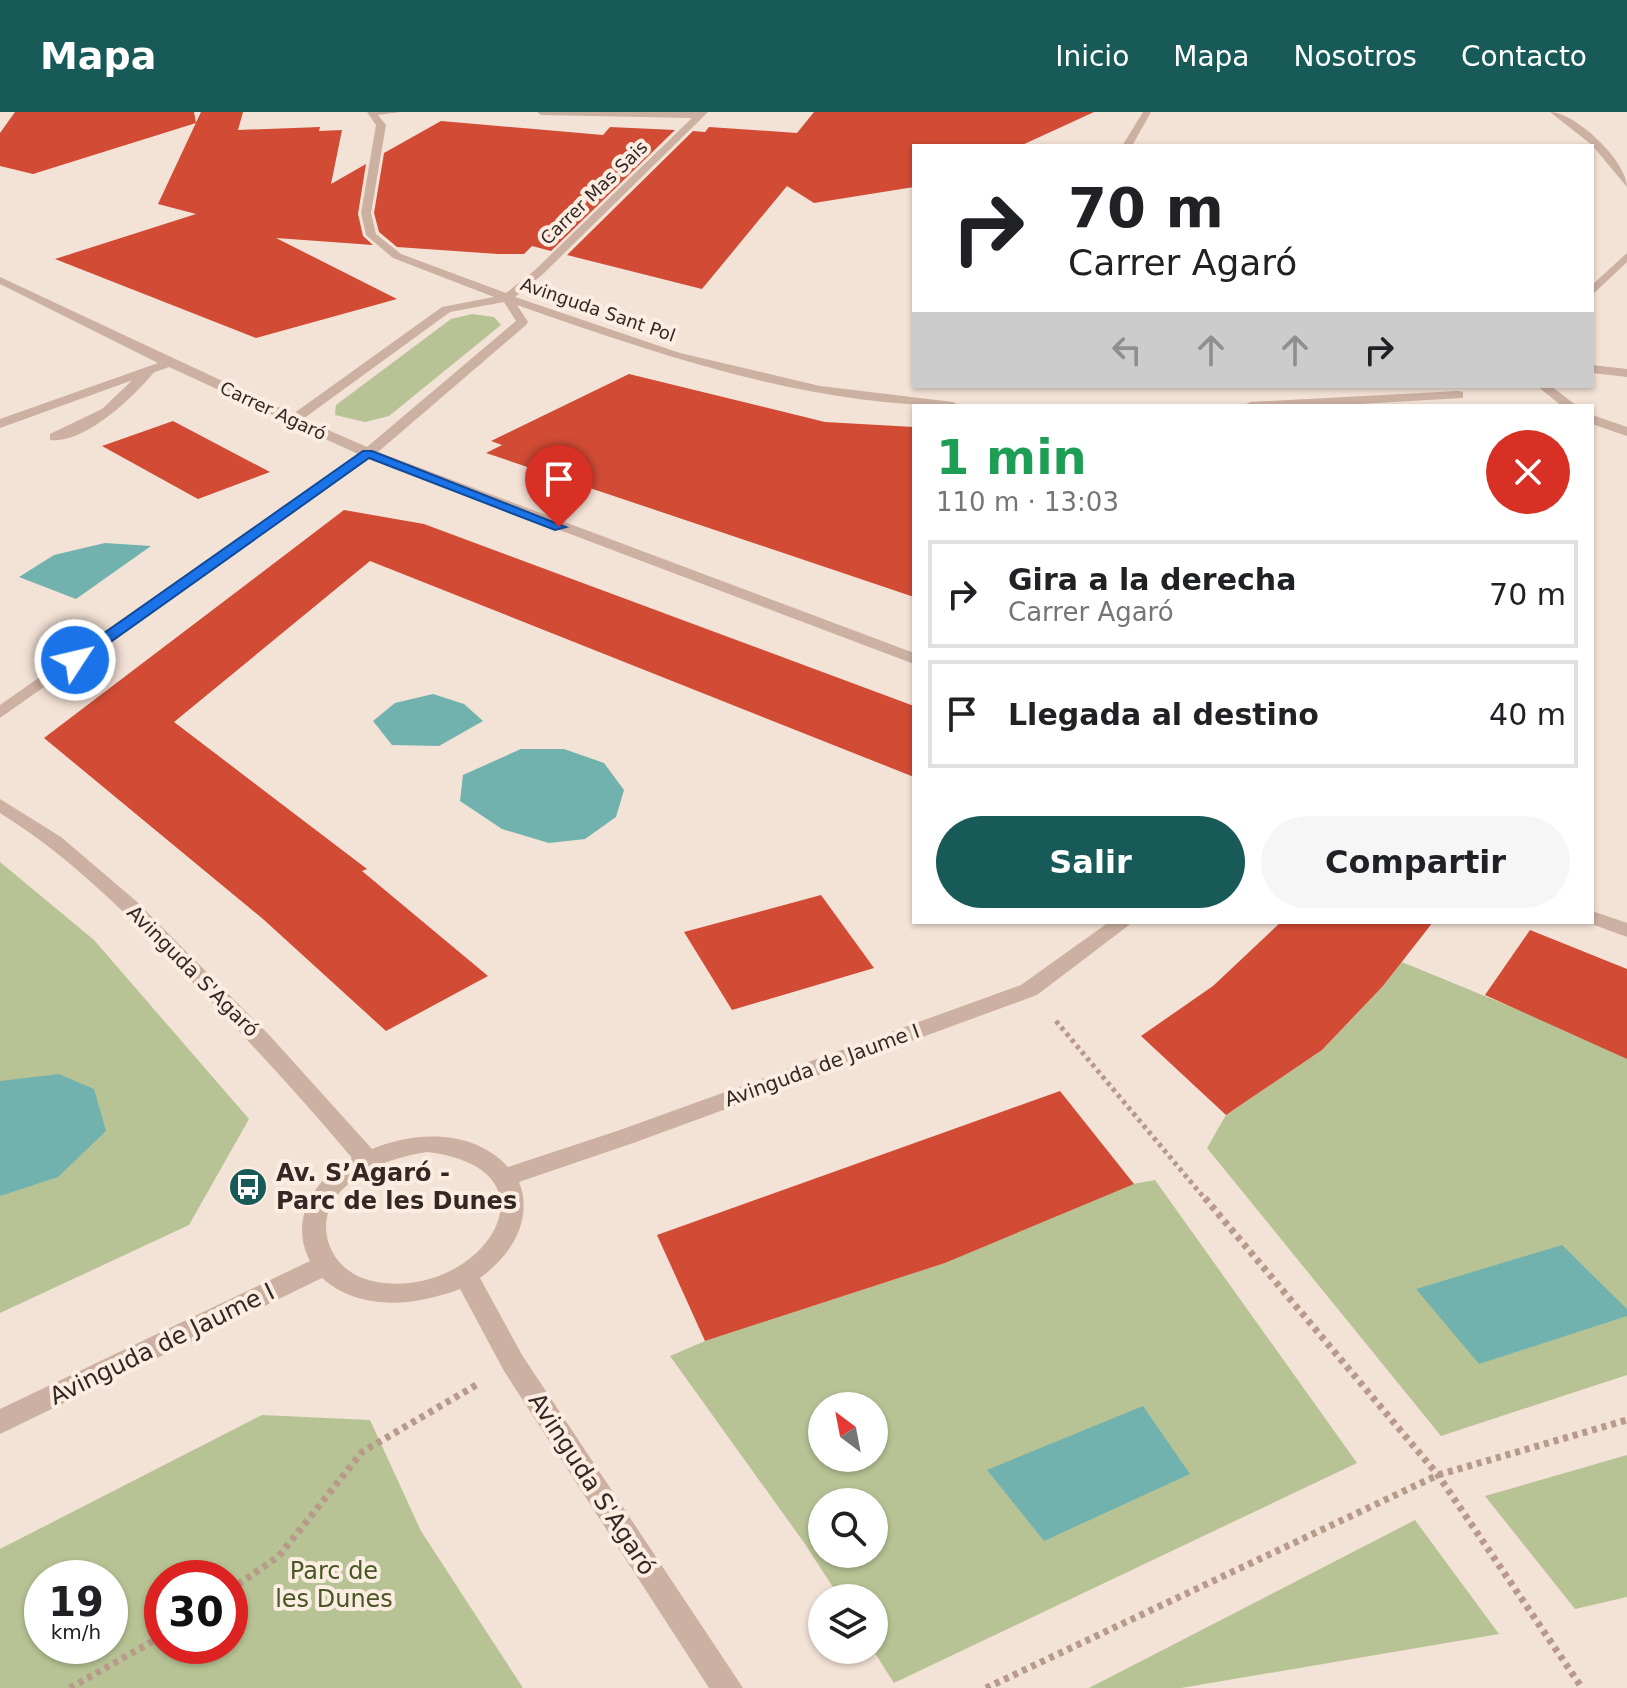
<!DOCTYPE html>
<html lang="es">
<meta charset="utf-8">
<style>
body{margin:0;font-family:"DejaVu Sans",sans-serif;background:#f6f6f6;color:#202124;height:100vh;display:flex;flex-direction:column;font-size:30px;white-space:nowrap}
*{box-sizing:border-box;margin:0}
p{font-size:26px;color:#757577}
.icon{flex:none;width:44px;height:44px;fill:none;stroke:currentColor;stroke-width:2;stroke-linecap:round;stroke-linejoin:round}
.map{position:relative;flex:1;overflow:hidden}
.sheet{position:absolute;left:912px;top:292px;width:682px;height:520px;display:flex;flex-direction:column;background:#fff;border-radius:0px;box-shadow:0 2px 6px #0004}
.sheet>*{flex:none}
.guide{position:absolute;left:912px;top:32px;width:682px;height:244px;border-radius:0px;box-shadow:0 2px 6px #0004;background:#fff;color:#202124;overflow:hidden}
.needle{width:52px;rotate:328deg}
.fabs{position:absolute;left:808px;top:1280px;display:grid;gap:16px}
.fabs a{display:grid;place-items:center;width:80px;height:80px;border-radius:50%;background:#fff;box-shadow:0 2px 6px #0004;font-size:40px}
.speed{position:absolute;left:24px;top:1448px;display:flex;gap:16px;font-size:40px;font-weight:700;text-align:center}
.speed>*{display:grid;place-content:center;width:104px;height:104px;border-radius:50%;background:#fff;box-shadow:0 2px 6px #0004;line-height:1}
.speed small{font-size:20px;font-weight:400}
.speed .limit{border:12px solid #d22;background:#fff;color:#111}
.pin{position:absolute;display:grid;place-items:center;width:68px;height:68px;color:#fff;margin:-82px -34px;border-radius:50% 50% 50% 0;rotate:-45deg;box-shadow:0 0 8px #0007}
.pin .icon{rotate:45deg}
.me{position:absolute;width:88px;margin:-44px;rotate:55deg;stroke-linejoin:round;filter:drop-shadow(0 0 6px #0008)}
.turn{display:flex;align-items:center;gap:28px;height:168px;padding:0 24px;font-size:36px}
.turn .icon{width:104px;height:104px;stroke-width:2.5}
.turn b{display:block;font-size:56px;line-height:68px}
.lanes{display:flex;align-items:center;height:76px;padding:0 24px;background:#0003;justify-content:center;gap:40px;direction:ltr}
.lanes .off{opacity:.35}
.round{display:grid;place-items:center;flex:none;width:84px;height:84px;border-radius:42px;background:#f6f6f6}
.summary{display:flex;align-items:center;justify-content:space-between;height:136px;padding:0 24px}
h1{font-size:48px;font-weight:700;line-height:60px;color:#1e9e55}
.button{display:flex;gap:16px;margin-top:auto;padding:16px 24px}
.button a{flex:1;height:92px;border-radius:48px;background:#175a57;color:#fff;font-size:32px;font-weight:700;line-height:92px;text-align:center}
.button a+a{background:#f6f6f6;color:#202124}
ul{padding:0;list-style:none}
li{display:flex;align-items:center;gap:24px;height:108px;margin:0 16px 12px;padding:0 8px;border:4px solid #e0e0e0;border-radius:0px}
li div{flex:1}
li b{display:block;font-size:30px}
li em{font-style:normal}
header{display:flex;align-items:center;gap:48px;box-sizing:border-box;height:112px;padding:0 40px;background:#175a57;color:#fff}
header strong{font-size:38px}
nav{display:flex;gap:44px;margin-inline-start:auto;font-size:28px}
.map>svg:first-child{display:block}
.green{fill:#b8c395;fill-rule:evenodd}
.water{fill:#72b2ae}
.building{fill:#d14b35}
.lines{fill:none;stroke-linecap:round;stroke-linejoin:round}
.path-far1{stroke:#b89a8b;stroke-width:5;stroke-dasharray:4 4;stroke-linecap:butt}
.path{stroke:#b89a8b;stroke-width:7;stroke-dasharray:5 5;stroke-linecap:butt}
.service{fill:#ccb0a1;fill-rule:evenodd}
.minor{fill:#ccb0a1;fill-rule:evenodd}
.route{fill:#1a73e8;stroke:#114b97;stroke-width:2}
.labels{text-anchor:middle;stroke-width:8;stroke-linejoin:round;paint-order:stroke}
.far-street-label{font-size:18px;fill:#352824;stroke:#fbede2}
.street-label{font-size:20px;fill:#352824;stroke:#fbede2}
.near-poi-label{font-size:24px;font-weight:bold;fill:#352824;stroke:#fbede2;text-anchor:start}
.near-street-label{font-size:24px;fill:#352824;stroke:#fbede2}
.near-park-label{font-size:24px;fill:#495626;stroke:#fbede2}
</style>
<header>
<strong>Mapa</strong>
<nav><a>Inicio</a><a>Mapa</a><a>Nosotros</a><a>Contacto</a></nav>
</header>
<div class="map">
<svg width="1627" height="1576" viewBox="0 0 1627 1576">
<rect width="100%" height="100%" fill="#f3e2d6"/>
<g class="green">
<path d="M 472,202 L 494,205 L 501,213 L 389,304 L 365,310 L 335,303 L 336,293 L 451,207 Z"/>
<path d="M 0,750 L 94,828 L 249,1007 L 189,1113 L 0,1201 Z"/>
<path d="M 1402,850 L 1567,918 L 1627,947 L 1627,1263 L 1441,1324 L 1207,1036 L 1226,1003 L 1322,938 L 1383,874 Z"/>
<path d="M 1155,1068 L 1357,1351 L 894,1571 L 873,1538 L 874,1486 L 840,1486 L 805,1432 L 670,1244 L 705,1229 L 945,1151 L 1133,1072 ZM 822,1294 L 874,1294 L 874,1346 L 822,1346 ZM 822,1390 L 874,1390 L 874,1442 L 822,1442 Z"/>
<path d="M 262,1303 L 370,1308 L 421,1419 L 523,1576 L 0,1576 L 0,1437 ZM 42,1466 L 110,1466 L 110,1534 L 42,1534 ZM 162,1466 L 230,1466 L 230,1534 L 162,1534 Z"/>
<path d="M 1627,1343 L 1627,1485 L 1575,1497 L 1485,1384 Z"/>
<path d="M 1415,1408 L 1499,1522 L 1181,1576 L 1089,1576 Z"/>
</g>
<g class="water">
<path d="M 105,431 L 151,434 L 76,487 L 19,465 L 54,443 Z"/>
<path d="M 433,582 L 464,592 L 483,609 L 439,634 L 392,633 L 373,609 L 395,591 Z"/>
<path d="M 521,637 L 564,637 L 604,651 L 624,678 L 616,705 L 585,727 L 549,731 L 502,717 L 460,689 L 463,663 Z"/>
<path d="M 59,962 L 94,977 L 106,1019 L 58,1065 L 0,1084 L 0,969 Z"/>
<path d="M 1562,1133 L 1627,1197 L 1627,1204 L 1479,1252 L 1416,1177 Z"/>
<path d="M 1143,1294 L 1190,1362 L 1044,1429 L 987,1358 Z"/>
</g>
<g class="building">
<path d="M 15,0 L 194,0 L 196,11 L 33,62 L 0,54 L 0,21 Z"/>
<path d="M 201,0 L 243,0 L 238,18 L 320,15 L 319,19 L 342,18 L 331,72 L 366,52 L 358,102 L 363,124 L 373,133 L 276,126 L 397,187 L 256,226 L 55,147 L 196,102 L 158,92 Z"/>
<path d="M 814,0 L 1094,0 L 1020,34 L 914,34 L 914,75 L 814,91 L 787,74 L 702,177 L 567,143 L 693,19 L 705,20 L 709,15 L 797,21 Z"/>
<path d="M 441,9 L 603,23 L 610,15 L 675,18 L 551,139 L 532,134 L 524,142 L 498,142 L 397,135 L 379,120 L 374,101 L 384,41 Z"/>
<path d="M 629,262 L 825,310 L 914,315 L 914,485 L 486,341 L 502,333 L 491,329 Z"/>
<path d="M 173,309 L 270,360 L 198,387 L 102,334 Z"/>
<path d="M 344,398 L 424,412 L 914,594 L 914,665 L 370,449 L 174,610 L 367,757 L 362,759 L 488,864 L 386,919 L 263,807 L 44,626 Z"/>
<path d="M 821,783 L 874,856 L 732,898 L 684,820 Z"/>
<path d="M 1281,810 L 1433,810 L 1383,874 L 1322,938 L 1226,1003 L 1141,924 L 1213,874 Z"/>
<path d="M 1530,818 L 1627,857 L 1627,947 L 1485,883 Z"/>
<path d="M 1060,979 L 1134,1072 L 945,1151 L 705,1229 L 657,1123 Z"/>
</g>
<g class="lines">
<path class="path-far1" d="M 1056,909 L 1206,1088"/>
<g class="path">
<path d="M 1205,1086 L 1438,1363 L 1582,1576"/>
<path d="M 230,1478 L 279,1444 L 362,1340 L 478,1272"/>
<path d="M 70,1576 L 162,1524"/>
<path d="M 986,1576 L 1438,1363 L 1627,1308"/>
</g>
<path class="service" d="M 145,256 L 155,259 C 135,284 85,332 50,328 L 50,322 L 102,297 Z"/>
<g class="minor">
<path d="M 367,0 L 401,0 L 378,3 L 386,13 L 371,101 L 376,122 L 401,142 L 506,181 L 535,158 L 692,6 L 541,3 L 537,0 L 708,0 L 543,162 L 515,185 L 680,241 L 820,274 L 953,290 L 960,294 C 806,294 660,243 517,193 L 528,210 L 526,213 L 378,340 L 914,541 L 914,552 L 369,346 L 0,606 L 0,593 L 358,342 L 169,255 L 0,316 L 0,307 L 158,251 L 0,172 L 0,165 L 293,302 L 442,195 L 494,185 L 393,146 L 366,123 L 361,101 L 376,13 ZM 504,190 L 516,209 L 367,335 L 303,307 L 450,200 Z"/>
<path d="M 1143,0 L 1151,0 L 1132,34 L 1122,34 Z"/>
<path d="M 1550,0 C 1575,0 1627,49 1627,75 L 1592,33 Z"/>
<path d="M 1627,141 L 1627,150 L 1592,183 L 1592,173 Z"/>
<path d="M 1592,253 L 1627,257 L 1627,265 L 1592,261 Z"/>
<path d="M 1537,274 L 1551,274 L 1577,294 L 1562,294 Z"/>
<path d="M 1458,279 L 1463,280 L 1463,286 L 1324,294 L 1243,294 L 1250,290 Z"/>
<path d="M 1592,303 L 1627,315 L 1627,324 L 1592,312 Z"/>
<path d="M 0,687 L 61,725 L 136,789 L 271,925 L 372,1037 C 416,1019 473,1017 508,1055 L 620,1018 L 1021,873 L 1109,810 L 1133,810 L 1037,883 L 636,1030 L 519,1070 C 534,1107 511,1144 480,1166 L 522,1243 L 743,1576 L 709,1576 L 504,1259 L 460,1177 C 415,1194 361,1200 322,1166 L 0,1322 L 0,1297 L 310,1149 C 288,1107 315,1066 352,1046 C 301,985 247,927 192,870 C 133,808 73,746 0,701 ZM 427,1040 C 570,1057 479,1192 372,1169 C 327,1159 310,1107 344,1076 C 368,1054 396,1045 427,1040 Z"/>
<path d="M 1592,799 L 1627,811 L 1627,825 L 1586,810 L 1592,810 Z"/>
</g>
</g>
<path class="route" d="M 363,339 L 372,339 L 566,415 L 555,418 L 369,346 L 81,551 L 70,551 L 70,545 Z"/>
<defs>
<g id="bus-disc" transform="scale(2)"><circle r="9.5" fill="#175a57" stroke="#fbede2"/><path d="M-5-6H5V4H4V6H2V4H-2V6H-4V4H-5ZM-3.5-4V0h7V-4ZM-3.5 1.2v1.5H-2V1.2ZM2 1.2v1.5H3.5V1.2Z" fill="#fff"/></g>
</defs>
<g fill-rule="evenodd">
<use href="#bus-disc" x="248" y="1075"/>
</g>
<g class="labels">
<g class="far-street-label">
<text transform="translate(594 81) rotate(-44)" y="6">Carrer Mas Sais</text>
<text transform="translate(598 198) rotate(19)" y="6">Avinguda Sant Pol</text>
<text transform="translate(273 299) rotate(25)" y="6">Carrer Agaró</text>
</g>
<g class="street-label">
<text transform="translate(193 859) rotate(45)" y="7">Avinguda S'Agaró</text>
<text transform="translate(822 953) rotate(-20)" y="7">Avinguda de Jaume I</text>
</g>
<g class="near-poi-label">
<text x="276" y="1069">Av. S’Agaró -<tspan x="276" dy="28">Parc de les Dunes</tspan></text>
</g>
<g class="near-street-label">
<text transform="translate(162 1232) rotate(-26)" y="8">Avinguda de Jaume I</text>
<text transform="translate(592 1372) rotate(57)" y="8">Avinguda S'Agaró</text>
</g>
<g class="near-park-label">
<text x="334" y="1467">Parc de<tspan x="334" dy="28">les Dunes</tspan></text>
</g>
</g>
</svg>
<div class="fabs">
<a><svg class="needle" viewBox="-14 -14 28 28"><path d="M0-13l5 13h-10z" fill="#e53935"/><path d="M0 13l5-13h-10z" fill="#757577"/></svg></a>
<a><svg class="icon" aria-label="search" viewBox="0 0 24 24"><circle cx="10" cy="10" r="6"/><path d="M15 15l6 6"/></svg></a>
<a><svg class="icon" aria-label="layers" viewBox="0 0 24 24"><path d="M12 4l9 5-9 5-9-5zM3 14l9 5 9-5"/></svg></a>
</div>
<div class="speed"><div>19<small>km/h</small></div><div class="limit">30</div></div>
<div class="pin" style="left:559px;top:415px;background:#d93025"><svg class="icon" aria-label="arrive" viewBox="0 0 24 24"><path d="M6 21V4h12l-3 4 3 4H6"/></svg></div>
<svg class="me" style="left:75px;top:548px" viewBox="-20 -20 40 40"><circle r="17" fill="#1a73e8" stroke="#fff" stroke-width="3"/><path d="M0-11L8 9 0 5-8 9z" fill="#fff"/></svg>
<div class="guide">
<div class="turn"><svg class="icon" aria-label="right" viewBox="0 0 24 24"><path d="M7 20v-9h11M14 6l5 5-5 5"/></svg><div><b>70 m</b>Carrer Agaró</div></div>
<div class="lanes"><svg class="icon off" aria-label="left" viewBox="0 0 24 24"><path d="M17 20v-9H6M10 6l-5 5 5 5"/></svg><svg class="icon off" aria-label="ahead" viewBox="0 0 24 24"><path d="M12 20V5M6 11l6-6 6 6"/></svg><svg class="icon off" aria-label="ahead" viewBox="0 0 24 24"><path d="M12 20V5M6 11l6-6 6 6"/></svg><svg class="icon" aria-label="right" viewBox="0 0 24 24"><path d="M7 20v-9h11M14 6l5 5-5 5"/></svg></div>
</div>
<section class="sheet">
<div class="summary"><div><h1>1 min</h1><p>110 m · 13:03</p></div><a class="round" style="background:#d93025;color:#fff"><svg class="icon" aria-label="close" viewBox="0 0 24 24"><path d="M6 6l12 12M18 6L6 18"/></svg></a></div>
<ul>
<li><svg class="icon" aria-label="right" viewBox="0 0 24 24"><path d="M7 20v-9h11M14 6l5 5-5 5"/></svg><div><b>Gira a la derecha</b><p>Carrer Agaró</p></div><em>70 m</em></li>
<li><svg class="icon" aria-label="arrive" viewBox="0 0 24 24"><path d="M6 21V4h12l-3 4 3 4H6"/></svg><div><b>Llegada al destino</b></div><em>40 m</em></li>
</ul>
<div class="button"><a>Salir</a><a>Compartir</a></div>
</section>
</div>
